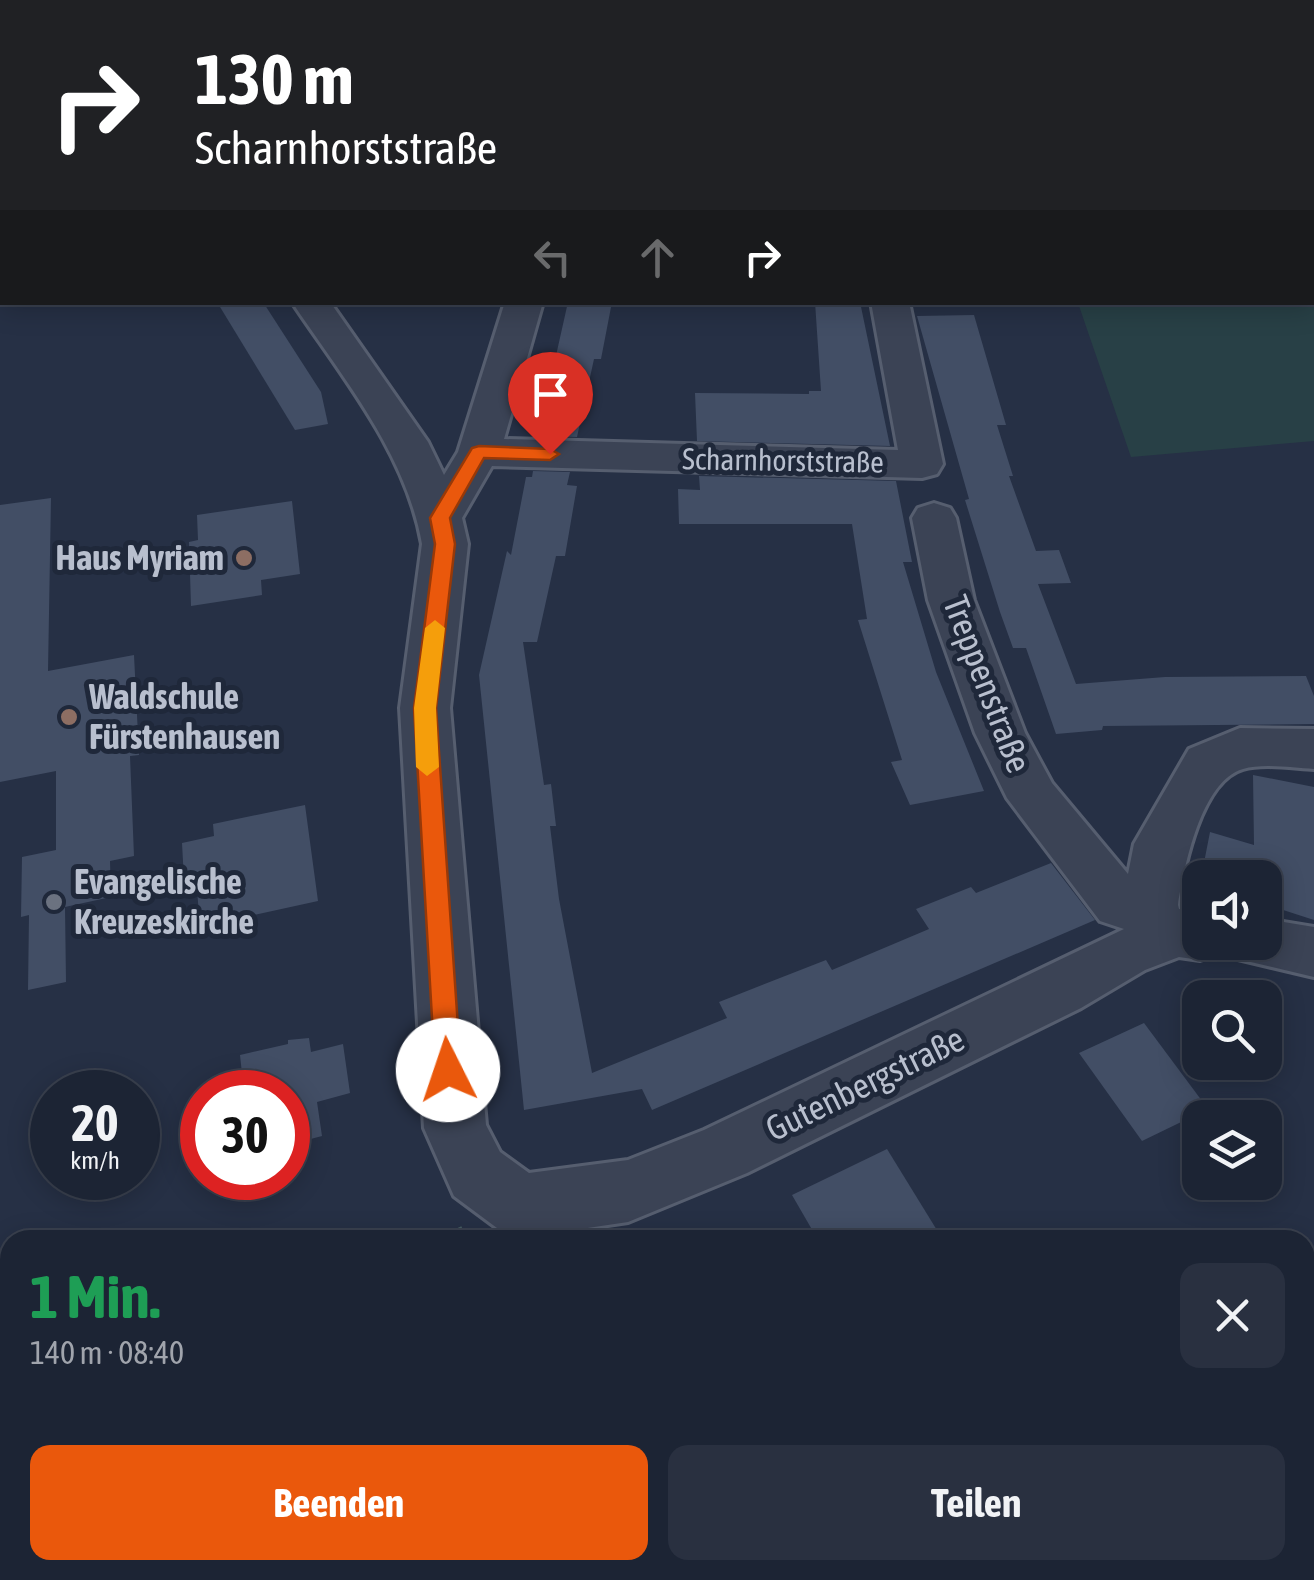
<!DOCTYPE html>
<html lang="de">
<meta charset="utf-8">
<style>
body{margin:0;font-family:"Asap Condensed",sans-serif;background:#293040;color:#f1f3f6;height:100vh;display:flex;flex-direction:column;font-size:38px;white-space:nowrap}
*{box-sizing:border-box;margin:0}
p{font-size:32px;color:#a0a4ac}
.icon{flex:none;width:55px;height:55px;fill:none;stroke:currentColor;stroke-width:2;stroke-linecap:round;stroke-linejoin:round}
.map{position:relative;flex:1;overflow:hidden}
.panel{position:absolute;left:0px;top:1230px;width:1315px;height:350px;display:flex;flex-direction:column;background:#1c2434;border-radius:30px 30px 0 0;box-shadow:0 5px 25px #0003,0 0 0 2px #3a414f}
.panel>*{flex:none}
.top-card{position:absolute;left:0px;top:0px;width:1315px;height:305px;box-shadow:0 5px 25px #0003,0 0 0 2px #3a414f;background:#202124;color:#fff;overflow:hidden}
.tools{position:absolute;left:1182px;top:860px;display:grid;gap:20px}
.tools a{display:grid;place-items:center;width:100px;height:100px;border-radius:20px;background:#1c2434;box-shadow:0 5px 25px #0003,0 0 0 2px #3a414f;font-size:50px}
.speed{position:absolute;left:30px;top:1070px;display:flex;gap:20px;font-size:50px;font-weight:700;text-align:center}
.speed>*{display:grid;place-content:center;width:130px;height:130px;border-radius:50%;background:#1c2434;box-shadow:0 5px 25px #0003,0 0 0 2px #3a414f;line-height:1}
.speed small{font-size:25px;font-weight:400}
.speed .limit{border:15px solid #d22;background:#fff;color:#111}
.pin{position:absolute;display:grid;place-items:center;width:85px;height:85px;color:#fff;margin:-102px -42px;border-radius:50% 50% 50% 0;rotate:-45deg;box-shadow:0 0 10px #0007}
.pin .icon{rotate:45deg}
.me{position:absolute;width:110px;margin:-55px;rotate:356deg;stroke-linejoin:round;filter:drop-shadow(0 0 8px #0008)}
.turn{display:flex;align-items:center;gap:35px;height:210px;padding:0 30px;font-size:45px}
.turn .icon{width:130px;height:130px;stroke-width:2.5}
.turn b{display:block;font-size:70px;line-height:85px}
.lanes{display:flex;align-items:center;height:95px;padding:0 30px;background:#0003;justify-content:center;gap:50px;direction:ltr}
.lanes .off{opacity:.35}
.round{display:grid;place-items:center;flex:none;width:105px;height:105px;border-radius:20px;background:#293040}
.overview{display:flex;align-items:center;justify-content:space-between;height:170px;padding:0 30px}
h1{font-size:60px;font-weight:700;line-height:75px;color:#1e9e55}
.cta{display:flex;gap:20px;margin-top:auto;padding:20px 30px}
.cta a{flex:1;height:115px;border-radius:20px;background:#ea580c;color:#fff;font-size:40px;font-weight:700;line-height:115px;text-align:center}
.cta a+a{background:#293040;color:#f1f3f6}
.map>svg:first-child{display:block}
.green{fill:#284046}
.building{fill:#424e65}
.lines{fill:none;stroke-linecap:round;stroke-linejoin:round}
.service-casing{stroke:#565e6f;stroke-width:30}
.minor-casing{stroke:#565e6f;stroke-width:6}
.path{stroke:#475d62;stroke-width:8;stroke-dasharray:10 10;stroke-linecap:butt}
.service{stroke:#3b4355;stroke-width:25}
.minor{fill:#3b4355;fill-rule:evenodd}
.route{fill:#ea580c;stroke:#983908;stroke-width:2.5}
.slow{fill:#f59e0b}
.education-dot{fill:#8d6e63;stroke:#1f283a;stroke-width:4}
.worship-dot{fill:#6b7280;stroke:#1f283a;stroke-width:4}
.labels{text-anchor:middle;stroke-width:10;stroke-linejoin:round;paint-order:stroke}
.far-street-label{font-size:30px;fill:#b8bfce;stroke:#1f283a}
.poi-label{font-size:35px;font-weight:bold;fill:#b8bfce;stroke:#1f283a;text-anchor:start}
.street-label{font-size:35px;fill:#b8bfce;stroke:#1f283a}
</style>
<div class="map">
<svg width="1314" height="1580" viewBox="0 0 1314 1580">
<rect width="100%" height="100%" fill="#263045"/>
<path class="green" d="M 0,0 L 1314,0 L 1314,441 L 1131,457 L 1078,303 L 1312,302 L 1312,2 L 2,2 L 0,133 Z"/>
<g class="building">
<path d="M 217,302 L 263,302 L 321,392 L 328,424 L 295,430 Z"/>
<path d="M 568,302 L 612,302 L 601,359 L 594,359 L 577,437 L 538,436 Z"/>
<path d="M 815,302 L 860,302 L 890,446 L 697,441 L 695,393 L 809,394 L 809,391 L 821,391 Z"/>
<path d="M 974,315 L 1006,425 L 997,425 L 1013,476 L 1009,476 L 1036,551 L 1059,550 L 1071,583 L 1038,584 L 1076,684 L 1165,677 L 1306,676 L 1314,696 L 1314,724 L 1103,726 L 1102,730 L 1056,734 L 1026,648 L 1013,648 L 1000,612 L 965,500 L 969,499 L 917,316 Z"/>
<path d="M 533,471 L 570,472 L 567,485 L 577,486 L 565,556 L 556,556 L 537,642 L 523,642 L 544,785 L 551,784 L 556,826 L 550,826 L 559,899 L 592,1073 L 727,1018 L 719,1002 L 826,960 L 832,970 L 929,929 L 916,909 L 971,887 L 976,893 L 1051,863 L 1095,920 L 652,1110 L 642,1089 L 524,1110 L 479,675 L 507,551 L 511,555 L 526,477 L 532,477 Z"/>
<path d="M 699,476 L 896,481 L 912,562 L 903,562 L 936,672 L 984,791 L 910,805 L 891,762 L 902,760 L 858,620 L 867,619 L 852,524 L 679,524 L 678,489 L 700,490 Z"/>
<path d="M 51,498 L 48,671 L 134,655 L 139,755 L 130,756 L 134,856 L 110,861 L 111,897 L 65,907 L 66,982 L 28,990 L 29,915 L 21,917 L 22,857 L 56,850 L 56,771 L 0,782 L 0,505 Z"/>
<path d="M 292,501 L 300,574 L 261,580 L 262,595 L 191,606 L 189,542 L 198,540 L 197,515 Z"/>
<path d="M 1253,775 L 1314,787 L 1314,920 L 1265,904 L 1265,878 L 1201,878 L 1210,832 L 1254,845 Z"/>
<path d="M 305,805 L 318,901 L 200,927 L 196,877 L 184,880 L 182,843 L 214,836 L 213,824 Z"/>
<path d="M 1144,1023 L 1208,1109 L 1142,1141 L 1079,1053 Z"/>
<path d="M 309,1038 L 311,1052 L 343,1044 L 350,1093 L 317,1102 L 322,1136 L 288,1145 L 288,1092 L 244,1092 L 240,1055 L 288,1044 L 288,1040 Z"/>
<path d="M 887,1149 L 943,1240 L 818,1240 L 792,1195 Z"/>
</g>
<g class="lines">
<g class="service-casing">
<g id="service">
<path d="M 184,2 L 185,0"/>
<path d="M 660,2 L 663,0"/>
</g>
</g>
<g class="minor-casing">
<g id="minor">
<rect x="0" y="212" width="2" height="22"/>
<path d="M 292,302 L 330,302 L 428,442 L 444,475 L 458,452 L 505,302 L 543,302 L 504,439 L 898,450 L 871,302 L 909,302 L 943,464 L 937,474 L 922,478 L 492,466 L 462,518 L 468,544 L 450,708 L 486,1125 L 500,1152 L 529,1173 L 628,1160 L 704,1130 L 1124,929 L 1100,921 L 1007,798 L 975,733 L 928,600 L 912,518 L 918,508 L 934,503 L 950,508 L 956,518 L 974,600 L 1025,733 L 1052,783 L 1128,874 L 1134,844 L 1189,749 L 1240,728 L 1314,729 L 1314,769 C 1293,768 1263,763 1243,769 C 1201,781 1184,867 1178,905 L 1179,909 L 1200,912 L 1200,942 L 1225,942 L 1220,953 L 1200,960 L 1179,957 L 1145,970 L 1081,1008 L 747,1173 L 628,1222 L 520,1238 L 497,1228 L 454,1196 L 424,1128 L 400,708 L 422,544 C 406,453 343,378 292,302 Z"/>
<path d="M 1265,919 L 1314,927 L 1314,977 L 1238,959 L 1230,942 L 1265,942 Z"/>
<path d="M 527,1570 L 603,1570 L 605,1580 L 529,1580 Z"/>
</g>
</g>
<g class="path">
<path d="M 441,1240 L 463,1230"/>
<path d="M 0,1433 L 10,1429"/>
</g>
<use href="#service" class="service"/>
<use href="#minor" class="minor"/>
</g>
<path class="route" d="M 479,446 L 550,449 L 559,454 L 550,460 L 484,458 L 450,518 L 455,544 L 436,708 L 461,1070 L 458,1078 L 448,1082 L 439,1078 L 435,1070 L 414,708 L 435,544 L 430,518 L 472,448 Z"/>
<path class="slow" d="M 435,620 L 445,628 L 436,708 L 439,767 L 427,776 L 416,767 L 414,708 L 425,628 Z"/>
<g class="education-dot">
<circle cx="244" cy="558" r="10"/>
<circle cx="69" cy="717" r="10"/>
</g>
<circle class="worship-dot" cx="54" cy="902" r="10"/>
<g class="labels">
<g class="far-street-label">
<text transform="translate(783 461) rotate(1)" y="10">Scharnhorststraße</text>
</g>
<g class="poi-label">
<text x="224" y="570" text-anchor="end">Haus Myriam</text>
<text x="89" y="709">Waldschule<tspan x="89" dy="40">Fürstenhausen</tspan></text>
<text x="74" y="894">Evangelische<tspan x="74" dy="40">Kreuzeskirche</tspan></text>
</g>
<g class="street-label">
<text transform="translate(987 684) rotate(69)" y="12">Treppenstraße</text>
<text transform="translate(865 1084) rotate(-26)" y="12">Gutenbergstraße</text>
</g>
</g>
</svg>
<div class="tools">
<a><svg class="icon" aria-label="sound" viewBox="0 0 24 24"><path d="M4 9h4l5-4v14l-5-4H4zM17 9q2 3 0 6"/></svg></a>
<a><svg class="icon" aria-label="search" viewBox="0 0 24 24"><circle cx="10" cy="10" r="6"/><path d="M15 15l6 6"/></svg></a>
<a><svg class="icon" aria-label="layers" viewBox="0 0 24 24"><path d="M12 4l9 5-9 5-9-5zM3 14l9 5 9-5"/></svg></a>
</div>
<div class="speed"><div>20<small>km/h</small></div><div class="limit">30</div></div>
<div class="pin" style="left:550px;top:454px;background:#d93025"><svg class="icon" aria-label="arrive" viewBox="0 0 24 24"><path d="M6 21V4h12l-3 4 3 4H6"/></svg></div>
<svg class="me" style="left:448px;top:1070px" viewBox="-20 -20 40 40"><circle r="19" fill="#fff"/><path d="M0-13L10 11 0 6-10 11z" fill="#ea580c"/></svg>
<div class="top-card">
<div class="turn"><svg class="icon" aria-label="right" viewBox="0 0 24 24"><path d="M7 20v-9h11M14 6l5 5-5 5"/></svg><div><b>130 m</b>Scharnhorststraße</div></div>
<div class="lanes"><svg class="icon off" aria-label="left" viewBox="0 0 24 24"><path d="M17 20v-9H6M10 6l-5 5 5 5"/></svg><svg class="icon off" aria-label="ahead" viewBox="0 0 24 24"><path d="M12 20V5M6 11l6-6 6 6"/></svg><svg class="icon" aria-label="right" viewBox="0 0 24 24"><path d="M7 20v-9h11M14 6l5 5-5 5"/></svg></div>
</div>
<section class="panel">
<div class="overview"><div><h1>1 Min.</h1><p>140 m · 08:40</p></div><a class="round"><svg class="icon" aria-label="close" viewBox="0 0 24 24"><path d="M6 6l12 12M18 6L6 18"/></svg></a></div>
<div class="cta"><a>Beenden</a><a>Teilen</a></div>
</section>
</div>
